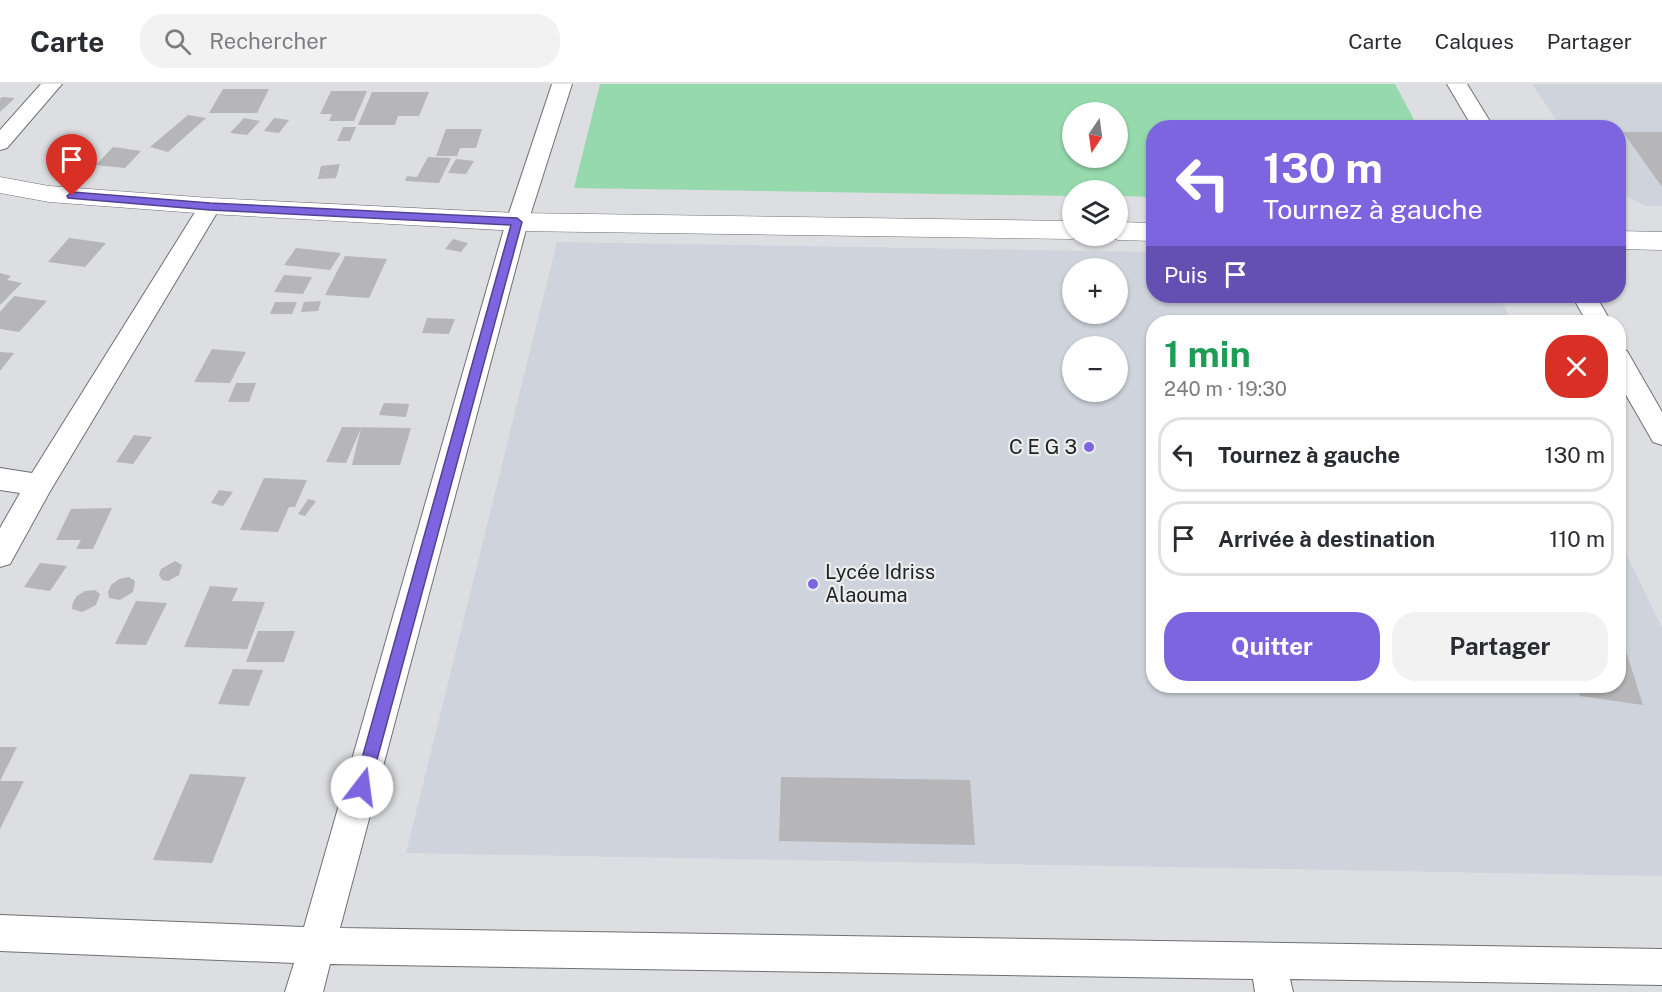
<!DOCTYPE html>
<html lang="fr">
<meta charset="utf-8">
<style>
body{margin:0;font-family:"Public Sans",sans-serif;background:#f2f2f3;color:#2b2b33;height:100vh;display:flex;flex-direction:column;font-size:22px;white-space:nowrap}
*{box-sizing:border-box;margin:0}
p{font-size:20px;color:#7c7c81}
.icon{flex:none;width:33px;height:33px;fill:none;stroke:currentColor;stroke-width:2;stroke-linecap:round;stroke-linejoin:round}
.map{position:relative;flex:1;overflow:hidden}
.drawer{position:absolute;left:1146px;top:231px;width:480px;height:378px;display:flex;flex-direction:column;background:#fff;border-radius:24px;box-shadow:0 2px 4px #0004}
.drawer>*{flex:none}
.guide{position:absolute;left:1146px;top:36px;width:480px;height:183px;border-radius:24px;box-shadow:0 2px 4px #0004;background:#7d65e0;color:#fff;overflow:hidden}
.needle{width:39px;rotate:193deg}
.buttons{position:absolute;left:1062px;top:18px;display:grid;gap:12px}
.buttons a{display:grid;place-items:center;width:66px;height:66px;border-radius:50%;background:#fff;box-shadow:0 2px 4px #0004;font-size:30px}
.pin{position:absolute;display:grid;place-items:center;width:51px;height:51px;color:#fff;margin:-62px -26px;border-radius:50% 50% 50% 0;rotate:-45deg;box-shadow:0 0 6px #0007}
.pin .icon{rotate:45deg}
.me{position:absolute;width:66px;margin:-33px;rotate:15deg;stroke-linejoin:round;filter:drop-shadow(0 0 4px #0008)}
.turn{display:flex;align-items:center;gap:21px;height:126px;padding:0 18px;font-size:27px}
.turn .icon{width:78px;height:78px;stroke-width:2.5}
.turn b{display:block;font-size:42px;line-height:51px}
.then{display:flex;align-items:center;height:57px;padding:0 18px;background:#0003;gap:12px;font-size:22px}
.round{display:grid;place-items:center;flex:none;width:63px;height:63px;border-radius:24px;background:#f2f2f3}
.head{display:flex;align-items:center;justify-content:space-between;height:102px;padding:0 18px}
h1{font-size:36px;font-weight:700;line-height:45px;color:#1e9e55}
.cta{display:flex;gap:12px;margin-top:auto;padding:12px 18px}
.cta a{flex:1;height:69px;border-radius:24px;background:#7d65e0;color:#fff;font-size:24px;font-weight:700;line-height:69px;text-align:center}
.cta a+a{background:#f2f2f3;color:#2b2b33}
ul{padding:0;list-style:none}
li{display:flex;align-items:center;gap:18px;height:75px;margin:0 12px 9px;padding:0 6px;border:3px solid #e1e1e2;border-radius:24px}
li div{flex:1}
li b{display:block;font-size:22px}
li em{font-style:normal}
header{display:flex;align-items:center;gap:36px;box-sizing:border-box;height:84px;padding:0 30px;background:#fff;border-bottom:2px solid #e1e1e2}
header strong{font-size:28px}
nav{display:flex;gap:33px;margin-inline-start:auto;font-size:21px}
.search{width:420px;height:54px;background:#f2f2f3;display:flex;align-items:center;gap:15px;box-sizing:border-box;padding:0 21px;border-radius:24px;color:#7c7c81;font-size:22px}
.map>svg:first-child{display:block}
.built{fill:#ced3dc;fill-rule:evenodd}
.green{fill:#96d9ac;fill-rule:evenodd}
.building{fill:#b6b5b7}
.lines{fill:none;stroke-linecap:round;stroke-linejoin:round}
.minor-casing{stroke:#6f7072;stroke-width:2}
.tertiary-casing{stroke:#6f7072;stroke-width:1}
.minor{fill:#fff;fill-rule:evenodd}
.tertiary{fill:#fff;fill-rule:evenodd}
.route{fill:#7d65e0;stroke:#514292;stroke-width:1.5}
.poi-dot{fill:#7d65e0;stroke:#eaecee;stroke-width:2}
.labels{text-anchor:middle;stroke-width:4.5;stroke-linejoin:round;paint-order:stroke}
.poi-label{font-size:20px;fill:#222223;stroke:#eaecee;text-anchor:end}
</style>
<header>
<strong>Carte</strong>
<div class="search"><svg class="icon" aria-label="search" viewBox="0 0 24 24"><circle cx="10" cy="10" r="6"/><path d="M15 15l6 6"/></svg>Rechercher</div>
<nav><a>Carte</a><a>Calques</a><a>Partager</a></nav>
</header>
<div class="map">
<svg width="1662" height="908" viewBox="0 0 1662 908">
<rect width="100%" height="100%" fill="#dddee1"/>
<g class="built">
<path d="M 1532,0 L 1662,0 L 1662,122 L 1646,122 L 1619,108 L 1618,44 L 1561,43 Z"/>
<path d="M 557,158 L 1153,168 L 1154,212 L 1499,212 L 1512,238 L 1154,238 L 1154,602 L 1618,602 L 1619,455 L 1662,544 L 1662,792 L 406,769 ZM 1072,184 L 1118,184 L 1118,230 L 1072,230 ZM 1072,262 L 1118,262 L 1118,308 L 1072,308 Z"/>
</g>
<path class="green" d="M 600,0 L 1395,0 L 1418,43 L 1154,44 L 1153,113 L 1118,112 L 1118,106 L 1072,106 L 1072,112 L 574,104 ZM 1072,28 L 1118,28 L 1118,74 L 1072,74 Z"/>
<g class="building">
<path d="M 223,5 L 269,5 L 257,29 L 209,29 Z"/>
<path d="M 331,7 L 367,7 L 354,37 L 329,37 L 332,30 L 320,30 Z"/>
<path d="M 372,8 L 429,8 L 419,32 L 398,32 L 395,41 L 358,41 Z"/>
<path d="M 2,13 L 15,14 L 0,28 L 0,15 Z"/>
<path d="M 188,31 L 206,34 L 168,68 L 150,63 Z"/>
<path d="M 244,34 L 260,37 L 247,51 L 230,49 Z"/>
<path d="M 274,34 L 289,36 L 279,49 L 264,47 Z"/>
<path d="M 343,43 L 356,43 L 350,57 L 337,57 Z"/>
<path d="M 446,45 L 482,45 L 476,64 L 460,64 L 457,72 L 436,72 Z"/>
<path d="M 1623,48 L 1662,48 L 1662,103 Z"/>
<path d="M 113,63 L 141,67 L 125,84 L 96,81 Z"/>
<path d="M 428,73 L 451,74 L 439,99 L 405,97 L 407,92 L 417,93 Z"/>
<path d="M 456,75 L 474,77 L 466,90 L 448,89 Z"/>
<path d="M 340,80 L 336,94 L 318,95 L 321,82 Z"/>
<path d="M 69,154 L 106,159 L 85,183 L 48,178 Z"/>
<path d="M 453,155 L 468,159 L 461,168 L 445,165 Z"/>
<path d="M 296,164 L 341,169 L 330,186 L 284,181 Z"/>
<path d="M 345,172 L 387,175 L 369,214 L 325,211 Z"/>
<path d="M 0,189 L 11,192 L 7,196 L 22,199 L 0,221 Z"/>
<path d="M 284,191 L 312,193 L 303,210 L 274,208 Z"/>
<path d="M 14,212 L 47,217 L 19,248 L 0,245 L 0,228 Z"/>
<path d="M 321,217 L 318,227 L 301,228 L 304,218 Z"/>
<path d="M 275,218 L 297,218 L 292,230 L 270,230 Z"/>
<path d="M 427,234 L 455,235 L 449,250 L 422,249 Z"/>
<path d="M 212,265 L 246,268 L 230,299 L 194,298 Z"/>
<path d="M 0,268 L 14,269 L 0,287 Z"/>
<path d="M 236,299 L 256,299 L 249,318 L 228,318 Z"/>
<path d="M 384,319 L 409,320 L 406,333 L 379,331 Z"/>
<path d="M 342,343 L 411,344 L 400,381 L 352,381 L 361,344 L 346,379 L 326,378 Z"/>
<path d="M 134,351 L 152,353 L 133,380 L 116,378 Z"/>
<path d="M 264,394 L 307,396 L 295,423 L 289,423 L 278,448 L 240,446 Z"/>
<path d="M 219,406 L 233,408 L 223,422 L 211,419 Z"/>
<path d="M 308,415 L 316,417 L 305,432 L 298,430 Z"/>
<path d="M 112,424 L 93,465 L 76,465 L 81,456 L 56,456 L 71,425 Z"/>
<path d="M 175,477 L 182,481 L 179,491 L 168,497 L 162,496 L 159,491 L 161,485 Z"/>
<path d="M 40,479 L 67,482 L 50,507 L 24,503 Z"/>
<path d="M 129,493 L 135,497 L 133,508 L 120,516 L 109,514 L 108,508 L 111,501 L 119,495 Z"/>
<path d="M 210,502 L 238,504 L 232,517 L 265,518 L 247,565 L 184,563 Z"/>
<path d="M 95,506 L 100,510 L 96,521 L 82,528 L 72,525 L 73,518 L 77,512 L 85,507 Z"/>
<path d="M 136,517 L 167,519 L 146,561 L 115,560 Z"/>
<path d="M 258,547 L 295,547 L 284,578 L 246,578 Z"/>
<path d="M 1618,568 L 1627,570 L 1643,621 L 1580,612 L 1577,602 L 1618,602 Z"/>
<path d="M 233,585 L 263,586 L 249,622 L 218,620 Z"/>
<path d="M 1528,602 L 1570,602 L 1572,608 L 1528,603 Z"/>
<path d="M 0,663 L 17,663 L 0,697 L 24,697 L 0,745 Z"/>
<path d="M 190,690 L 246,693 L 212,779 L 153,776 Z"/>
<path d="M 781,693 L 970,696 L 975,761 L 779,757 Z"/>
</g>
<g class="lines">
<g class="minor-casing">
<g id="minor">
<path d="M 41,0 L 62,0 L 7,64 L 0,66 L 0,46 Z"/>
<path d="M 552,0 L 572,0 L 528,138 L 340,844 L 1662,865 L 1662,901 L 1290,895 L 1293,908 L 1255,908 L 1253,895 L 330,880 L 323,908 L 285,908 L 294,879 L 0,867 L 0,831 L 304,843 L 506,138 Z"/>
<path d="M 1447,0 L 1467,0 L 1494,44 L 1473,44 Z"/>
<path d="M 210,115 L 218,117 L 221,122 L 49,409 L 10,480 L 0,483 L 0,444 L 20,409 L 0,406 L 0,384 L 32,389 L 202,117 Z"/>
<path d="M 1572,212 L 1596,212 L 1611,238 L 1587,238 Z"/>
<path d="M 1618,265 L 1627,267 L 1662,328 L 1662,361 L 1653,358 L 1618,297 Z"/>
</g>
</g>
<g class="tertiary-casing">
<g id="tertiary">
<path d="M 0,93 L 49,102 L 210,114 L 517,129 L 1072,137 L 1072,152 L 1082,152 L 1072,155 L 517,147 L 210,130 L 49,118 L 0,109 Z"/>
<path d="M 1118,138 L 1154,139 L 1154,157 L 1118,156 L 1109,153 L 1108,152 L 1118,152 Z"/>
<path d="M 1618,147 L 1662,148 L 1662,166 L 1618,165 Z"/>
</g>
</g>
<use href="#minor" class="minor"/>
<use href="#tertiary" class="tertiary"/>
</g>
<path class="route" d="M 72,108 L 210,119 L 517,134 L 522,138 L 368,709 L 362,711 L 356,709 L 354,703 L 511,141 L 210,126 L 68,114 L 67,112 Z"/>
<g class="poi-dot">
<circle cx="1089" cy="363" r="6"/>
<circle cx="813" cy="500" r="6"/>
</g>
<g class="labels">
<g class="poi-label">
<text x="1077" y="370">C E G 3</text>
<text x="825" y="495" text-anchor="start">Lycée Idriss<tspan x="825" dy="23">Alaouma</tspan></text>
</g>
</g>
</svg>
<div class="buttons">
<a><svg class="needle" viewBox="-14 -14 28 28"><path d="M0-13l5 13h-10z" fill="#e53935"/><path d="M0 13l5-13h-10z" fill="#7c7c81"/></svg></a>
<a><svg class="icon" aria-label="layers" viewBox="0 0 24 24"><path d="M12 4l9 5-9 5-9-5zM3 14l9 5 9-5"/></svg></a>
<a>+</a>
<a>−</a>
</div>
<div class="pin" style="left:72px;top:112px;background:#d93025"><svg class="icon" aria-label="arrive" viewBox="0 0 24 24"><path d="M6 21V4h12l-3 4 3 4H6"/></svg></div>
<svg class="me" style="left:362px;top:703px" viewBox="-20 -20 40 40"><circle r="19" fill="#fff"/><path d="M0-13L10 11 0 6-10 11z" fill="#7d65e0"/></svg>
<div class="guide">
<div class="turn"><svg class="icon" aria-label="left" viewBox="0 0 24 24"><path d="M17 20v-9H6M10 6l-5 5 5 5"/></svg><div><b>130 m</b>Tournez à gauche</div></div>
<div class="then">Puis<svg class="icon" aria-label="arrive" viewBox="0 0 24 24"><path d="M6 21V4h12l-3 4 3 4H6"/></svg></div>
</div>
<section class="drawer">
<div class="head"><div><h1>1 min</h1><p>240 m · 19:30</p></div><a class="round" style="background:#d93025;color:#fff"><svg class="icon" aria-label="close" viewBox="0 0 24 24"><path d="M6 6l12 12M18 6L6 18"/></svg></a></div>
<ul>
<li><svg class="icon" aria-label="left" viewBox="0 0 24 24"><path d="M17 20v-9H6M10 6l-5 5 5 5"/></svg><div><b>Tournez à gauche</b></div><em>130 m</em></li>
<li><svg class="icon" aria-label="arrive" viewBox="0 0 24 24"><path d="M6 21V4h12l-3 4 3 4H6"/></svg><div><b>Arrivée à destination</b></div><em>110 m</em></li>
</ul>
<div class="cta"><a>Quitter</a><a>Partager</a></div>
</section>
</div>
